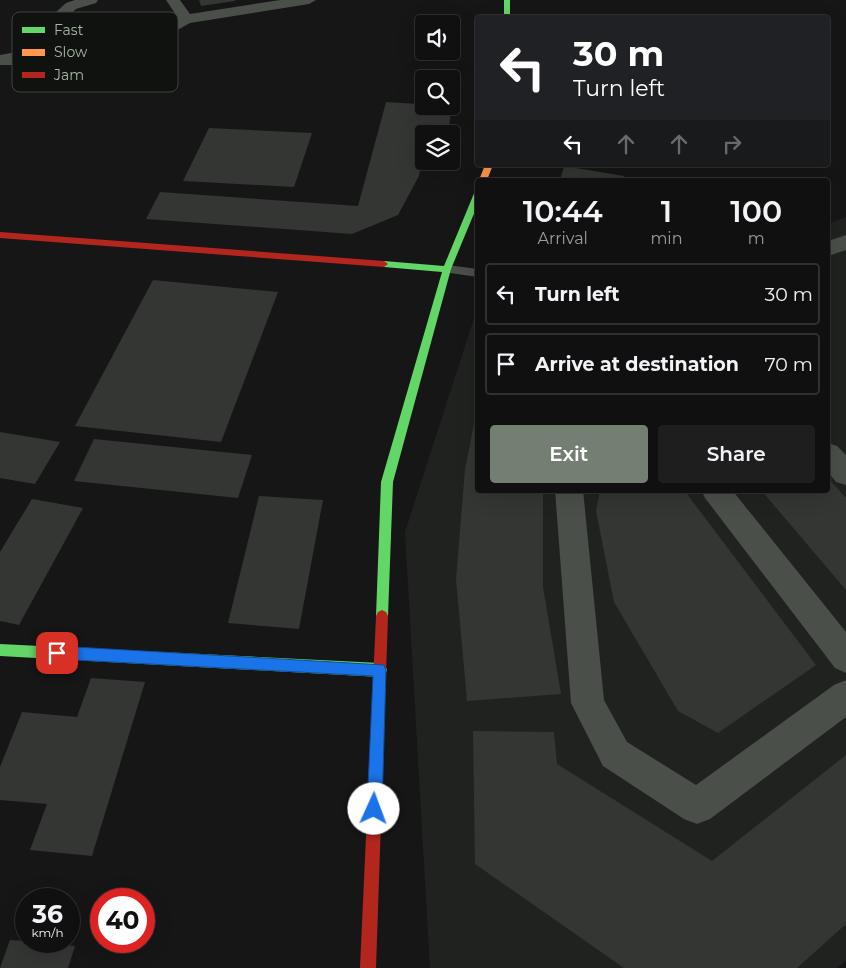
<!DOCTYPE html>
<style>
body{margin:0;font-family:Montserrat,sans-serif;background:#1e1e1e;color:#f1f3f6;height:100vh;display:flex;flex-direction:column;font-size:19px;white-space:nowrap}
*{box-sizing:border-box;margin:0}
p{font-size:16px;color:#9c9d9f}
.icon{flex:none;width:28px;height:28px;fill:none;stroke:currentColor;stroke-width:2;stroke-linecap:round;stroke-linejoin:round}
.map{position:relative;flex:1;overflow:hidden}
.sheet{position:absolute;left:475px;top:178px;width:355px;height:315px;display:flex;flex-direction:column;background:#101010;border-radius:5px;box-shadow:0 5px 20px #0002,0 0 0 1px #303030}
.sheet>*{flex:none}
.top-card{position:absolute;left:475px;top:15px;width:355px;height:152px;border-radius:5px;box-shadow:0 5px 20px #0002,0 0 0 1px #303030;background:#202124;color:#fff;overflow:hidden}
.fabs{position:absolute;left:415px;top:15px;display:grid;gap:10px}
.fabs a{display:grid;place-items:center;width:45px;height:45px;border-radius:5px;background:#101010;box-shadow:0 5px 20px #0002,0 0 0 1px #303030;font-size:25px}
.speed{position:absolute;left:15px;top:888px;display:flex;gap:10px;font-size:25px;font-weight:700;text-align:center}
.speed>*{display:grid;place-content:center;width:65px;height:65px;border-radius:50%;background:#101010;box-shadow:0 5px 20px #0002,0 0 0 1px #303030;line-height:1}
.speed small{font-size:12px;font-weight:400}
.speed .limit{border:8px solid #d22;background:#fff;color:#111}
.pin{position:absolute;display:grid;place-items:center;width:42px;height:42px;color:#fff;margin:-21px;border-radius:10px;box-shadow:0 2px 8px #0006}
.me{position:absolute;width:55px;margin:-28px;rotate:2deg;stroke-linejoin:round;filter:drop-shadow(0 0 4px #0008)}
.turn{display:flex;align-items:center;gap:18px;height:105px;padding:0 15px;font-size:22px}
.turn .icon{width:65px;height:65px;stroke-width:2.5}
.turn b{display:block;font-size:35px;line-height:42px}
.lanes{display:flex;align-items:center;height:48px;padding:0 15px;background:#0003;justify-content:center;gap:25px;direction:ltr}
.lanes .off{opacity:.35}
.eta{display:flex;justify-content:space-evenly;align-items:center;height:85px;text-align:center}
.eta b{font-size:30px;font-weight:600;line-height:35px}
.button{display:flex;gap:10px;margin-top:auto;padding:10px 15px}
.button a{flex:1;height:58px;border-radius:5px;background:#747f74;color:#fff;font-size:20px;font-weight:600;line-height:58px;text-align:center}
.button a+a{background:#1e1e1e;color:#f1f3f6}
ul{padding:0;list-style:none}
li{display:flex;align-items:center;gap:15px;height:62px;margin:0 10px 8px;padding:0 5px;border:2px solid #303030;border-radius:5px}
li div{flex:1}
li b{display:block;font-size:19px}
li em{font-style:normal}
.map>svg:first-child{display:block}
.built{fill:#202220}
.building{fill:#333633}
.lines{fill:none;stroke-linecap:round;stroke-linejoin:round}
.lane{fill:#4a4f4a;fill-rule:evenodd}
.street{fill:#4a4f4a;fill-rule:evenodd}
.fast{fill:#63d668;fill-rule:evenodd}
.slow{fill:#ff974d;fill-rule:evenodd}
.jam{fill:#b3261e;fill-rule:evenodd}
.route{fill:#1a73e8;stroke:#114b97}
.key{fill:#101210;stroke:#3d443d;stroke-width:1}
.key-label{font-size:14px;fill:#a7b8a6}
</style>
<div class="map">
<svg width="846" height="968" viewBox="0 0 846 968">
<rect width="100%" height="100%" fill="#161616"/>
<path class="built" d="M 846,217 L 846,960 L 837,968 L 430,968 L 405,532 L 477,309 L 478,490 L 828,490 L 828,224 Z"/>
<g class="building">
<path d="M 199,0 L 235,0 L 235,1 L 201,6 Z"/>
<path d="M 386,102 L 452,106 L 449,126 L 429,124 L 427,134 L 424,134 L 424,150 L 419,176 L 398,215 L 352,234 L 146,219 L 160,192 L 358,206 Z"/>
<path d="M 209,128 L 312,133 L 294,187 L 183,181 Z"/>
<path d="M 564,166 L 624,176 L 624,180 L 560,180 Z"/>
<path d="M 153,280 L 278,292 L 221,442 L 75,426 Z"/>
<path d="M 477,409 L 478,490 L 543,490 L 543,587 L 561,694 L 467,701 L 456,579 L 465,469 Z"/>
<path d="M 0,432 L 60,442 L 35,484 L 0,478 Z"/>
<path d="M 94,439 L 252,455 L 238,498 L 74,481 Z"/>
<path d="M 828,478 L 846,498 L 846,590 L 761,490 L 828,490 Z"/>
<path d="M 600,490 L 684,490 L 816,665 L 718,733 L 678,711 L 614,602 L 596,511 Z"/>
<path d="M 259,496 L 323,500 L 299,629 L 228,623 Z"/>
<path d="M 32,499 L 83,508 L 19,625 L 0,621 L 0,552 Z"/>
<path d="M 91,678 L 145,682 L 92,856 L 30,850 L 47,804 L 0,800 L 0,767 L 22,712 L 77,717 Z"/>
<path d="M 473,731 L 554,732 L 557,764 L 712,861 L 846,755 L 846,924 L 797,968 L 624,968 L 475,864 Z"/>
<path d="M 10,940 L 26,941 L 75,946 L 68,968 L 0,968 Z"/>
</g>
<g class="lines">
<path class="lane" d="M 447,265 L 478,269 L 478,277 L 443,272 L 443,266 Z"/>
<g class="street">
<path d="M 75,0 L 98,0 L 96,3 L 76,9 L 34,49 L 160,28 L 178,18 L 166,0 L 180,0 L 190,14 L 280,0 L 316,0 L 309,4 L 190,23 L 165,37 L 21,61 L 13,65 L 0,65 L 0,55 L 11,53 L 66,3 Z"/>
<path d="M 846,235 L 846,250 L 828,256 L 828,241 Z"/>
<path d="M 828,443 L 837,446 L 846,455 L 846,485 L 836,482 L 828,472 Z"/>
<path d="M 555,490 L 583,490 L 604,700 L 627,742 L 696,785 L 834,685 L 846,680 L 846,717 L 710,819 L 697,824 L 684,819 L 603,766 L 571,703 Z"/>
<path d="M 701,490 L 732,490 L 846,632 L 846,673 L 835,668 L 705,498 Z"/>
</g>
<g class="fast">
<rect x="504" y="0" width="6" height="18"/>
<path d="M 475,191 L 478,191 L 478,204 L 451,269 L 393,482 L 388,616 L 386,620 L 382,622 L 378,620 L 376,616 L 381,482 L 442,272 L 384,267 L 380,264 L 384,261 L 444,266 Z"/>
<path d="M 0,644 L 380,663 L 385,665 L 387,670 L 385,675 L 380,677 L 0,656 Z"/>
</g>
<path class="slow" d="M 485,165 L 493,165 L 487,180 L 479,180 Z"/>
<g class="jam">
<path d="M 0,232 L 384,261 L 388,264 L 384,267 L 0,238 Z"/>
<path d="M 382,610 L 386,612 L 388,616 L 376,968 L 360,968 L 376,616 L 378,612 Z"/>
</g>
</g>
<path class="route" d="M 57,646 L 384,665 L 386,670 L 382,809 L 380,814 L 374,816 L 369,814 L 367,809 L 373,676 L 57,659 L 52,657 L 50,653 L 52,648 Z"/>
<rect x="12" y="12" width="166" height="80" rx="8" class="key"/>
<rect x="22" y="27" width="23" height="6" fill="#63d668"/>
<rect x="22" y="49" width="23" height="7" fill="#ff974d"/>
<rect x="22" y="72" width="23" height="6" fill="#b3261e"/>
<g class="key-label">
<text x="54" y="35">Fast</text>
<text x="54" y="57">Slow</text>
<text x="54" y="80">Jam</text>
</g>
</svg>
<div class="fabs">
<a><svg class="icon" aria-label="sound" viewBox="0 0 24 24"><path d="M4 9h4l5-4v14l-5-4H4zM17 9q2 3 0 6"/></svg></a>
<a><svg class="icon" aria-label="search" viewBox="0 0 24 24"><circle cx="10" cy="10" r="6"/><path d="M15 15l6 6"/></svg></a>
<a><svg class="icon" aria-label="layers" viewBox="0 0 24 24"><path d="M12 4l9 5-9 5-9-5zM3 14l9 5 9-5"/></svg></a>
</div>
<div class="speed"><div>36<small>km/h</small></div><div class="limit">40</div></div>
<div class="pin" style="left:57px;top:653px;background:#d93025"><svg class="icon" aria-label="arrive" viewBox="0 0 24 24"><path d="M6 21V4h12l-3 4 3 4H6"/></svg></div>
<svg class="me" style="left:374px;top:809px" viewBox="-20 -20 40 40"><circle r="19" fill="#fff"/><path d="M0-13L10 11 0 6-10 11z" fill="#1a73e8"/></svg>
<div class="top-card">
<div class="turn"><svg class="icon" aria-label="left" viewBox="0 0 24 24"><path d="M17 20v-9H6M10 6l-5 5 5 5"/></svg><div><b>30 m</b>Turn left</div></div>
<div class="lanes"><svg class="icon" aria-label="left" viewBox="0 0 24 24"><path d="M17 20v-9H6M10 6l-5 5 5 5"/></svg><svg class="icon off" aria-label="ahead" viewBox="0 0 24 24"><path d="M12 20V5M6 11l6-6 6 6"/></svg><svg class="icon off" aria-label="ahead" viewBox="0 0 24 24"><path d="M12 20V5M6 11l6-6 6 6"/></svg><svg class="icon off" aria-label="right" viewBox="0 0 24 24"><path d="M7 20v-9h11M14 6l5 5-5 5"/></svg></div>
</div>
<section class="sheet">
<div class="eta">
<div><b>10:44</b><p>Arrival</p></div>
<div><b>1</b><p>min</p></div>
<div><b>100</b><p>m</p></div>
</div>
<ul>
<li><svg class="icon" aria-label="left" viewBox="0 0 24 24"><path d="M17 20v-9H6M10 6l-5 5 5 5"/></svg><div><b>Turn left</b></div><em>30 m</em></li>
<li><svg class="icon" aria-label="arrive" viewBox="0 0 24 24"><path d="M6 21V4h12l-3 4 3 4H6"/></svg><div><b>Arrive at destination</b></div><em>70 m</em></li>
</ul>
<div class="button"><a>Exit</a><a>Share</a></div>
</section>
</div>
